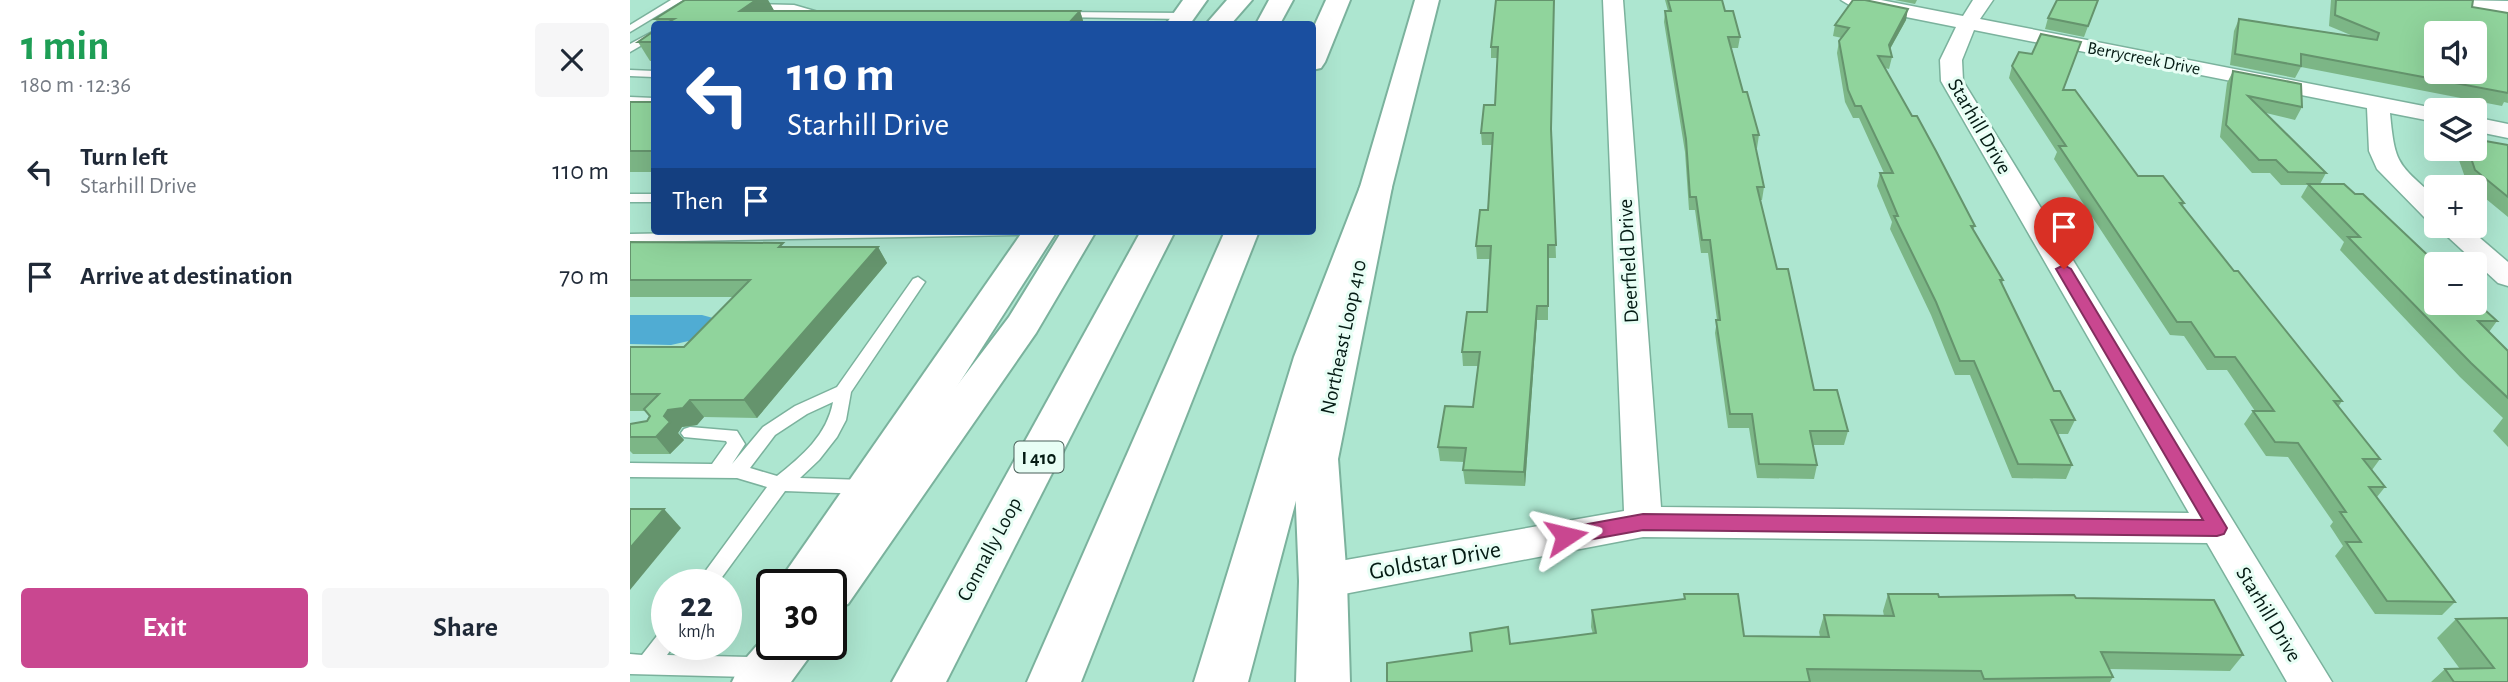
<!DOCTYPE html>
<meta charset="utf-8">
<style>
body{margin:0;font-family:"Alegreya Sans",sans-serif;background:#f6f6f7;color:#1f2937;height:100vh;display:flex;flex-direction:column;font-size:26px;white-space:nowrap}
*{box-sizing:border-box;margin:0}
p{font-size:23px;color:#747a83}
.icon{flex:none;width:38px;height:38px;fill:none;stroke:currentColor;stroke-width:2;stroke-linecap:round;stroke-linejoin:round}
.map{position:relative;flex:1;overflow:hidden}
.side{display:flex;flex-direction:column;background:#fff;width:630px}
.side>*{flex:none}
.banner{position:absolute;left:21px;top:21px;width:665px;height:214px;border-radius:7px;box-shadow:0 7px 28px #0002;background:#1a4fa0;color:#fff;overflow:hidden}
.buttons{position:absolute;left:1794px;top:21px;display:grid;gap:14px}
.buttons a{display:grid;place-items:center;width:63px;height:63px;border-radius:7px;background:#fff;box-shadow:0 7px 28px #0002;font-size:35px}
.speed{position:absolute;left:21px;top:569px;display:flex;gap:14px;font-size:35px;font-weight:700;text-align:center}
.speed>*{display:grid;place-content:center;width:91px;height:91px;border-radius:50%;background:#fff;box-shadow:0 7px 28px #0002;line-height:1}
.speed small{font-size:18px;font-weight:400}
.speed .limit{border:4px solid #111;border-radius:10px;background:#fff;color:#111}
.pin{position:absolute;display:grid;place-items:center;width:60px;height:60px;color:#fff;margin:-72px -30px;border-radius:50% 50% 50% 0;rotate:-45deg;box-shadow:0 0 7px #0007}
.pin .icon{rotate:45deg}
.me{position:absolute;width:77px;margin:-38px;rotate:80deg;stroke-linejoin:round;filter:drop-shadow(0 0 5px #0008)}
.turn{display:flex;align-items:center;gap:24px;height:147px;padding:0 21px;font-size:32px}
.turn .icon{width:91px;height:91px;stroke-width:2.5}
.turn b{display:block;font-size:49px;line-height:60px}
.then{display:flex;align-items:center;height:66px;padding:0 21px;background:#0003;gap:14px;font-size:26px}
.round{display:grid;place-items:center;flex:none;width:74px;height:74px;border-radius:7px;background:#f6f6f7}
.head{display:flex;align-items:center;justify-content:space-between;height:119px;padding:0 21px}
h1{font-size:42px;font-weight:700;line-height:52px;color:#1e9e55}
.action{display:flex;gap:14px;margin-top:auto;padding:14px 21px}
.action a{flex:1;height:80px;border-radius:7px;background:#c94790;color:#fff;font-size:28px;font-weight:700;line-height:80px;text-align:center}
.action a+a{background:#f6f6f7;color:#1f2937}
ul{padding:0;list-style:none}
li{display:flex;align-items:center;gap:21px;height:105px;padding:0 21px}
li div{flex:1}
li b{display:block;font-size:26px}
li em{font-style:normal}
main{display:flex;flex:1;min-height:0}
.map>svg:first-child{display:block}
.water{fill:#50acd3}
.lines{fill:none;stroke-linecap:round;stroke-linejoin:round}
.service-casing{stroke:#7bb29d;stroke-width:3}
.minor-casing{stroke:#7bb29d;stroke-width:3}
.secondary-casing{stroke:#7bb29d;stroke-width:4}
.motorway-casing{stroke:#7bb29d;stroke-width:4}
.service{fill:#fff;fill-rule:evenodd}
.minor{fill:#fff;fill-rule:evenodd}
.secondary{fill:#fff;fill-rule:evenodd}
.motorway{fill:#fff;fill-rule:evenodd}
.wall{fill:#7cb686}
.shaded-wall{fill:#65946d}
.building{fill:#90d49c;stroke:#65946d;stroke-width:2;fill-rule:evenodd}
.route{fill:#c94790;stroke:#832e5e;stroke-width:2}
.labels{text-anchor:middle;stroke-width:6;stroke-linejoin:round;paint-order:stroke}
.far-street-label{font-size:18px;fill:#051b14;stroke:#e8fef5}
.shield{fill:#e8fef5;stroke:#495f58;stroke-width:2}
.shield-label{font-size:19px;font-weight:bold;fill:#051b14}
.street-label{font-size:21px;fill:#051b14;stroke:#e8fef5}
.near-street-label{font-size:24px;fill:#051b14;stroke:#e8fef5}
</style>
<main>
<section class="side">
<div class="head"><div><h1>1 min</h1><p>180 m · 12:36</p></div><a class="round"><svg class="icon" aria-label="close" viewBox="0 0 24 24"><path d="M6 6l12 12M18 6L6 18"/></svg></a></div>
<ul>
<li><svg class="icon" aria-label="left" viewBox="0 0 24 24"><path d="M17 20v-9H6M10 6l-5 5 5 5"/></svg><div><b>Turn left</b><p>Starhill Drive</p></div><em>110 m</em></li>
<li><svg class="icon" aria-label="arrive" viewBox="0 0 24 24"><path d="M6 21V4h12l-3 4 3 4H6"/></svg><div><b>Arrive at destination</b></div><em>70 m</em></li>
</ul>
<div class="action"><a>Exit</a><a>Share</a></div>
</section>
<div class="map">
<svg width="1878" height="682" viewBox="0 0 1878 682">
<rect width="100%" height="100%" fill="#ade6d0"/>
<path class="water" d="M 0,315 L 72,315 L 83,318 L 63,340 L 41,345 L 0,344 Z"/>
<g class="lines">
<g class="service-casing">
<g id="service">
<path d="M 41,0 L 53,0 L 0,32 L 0,25 Z"/>
<path d="M 123,4 L 164,5 L 195,14 L 190,17 L 164,11 L 120,9 L 118,7 Z"/>
<path d="M 430,12 L 554,13 L 559,16 L 554,19 L 426,17 L 426,13 Z"/>
<path d="M 24,31 L 24,38 L 0,52 L 0,44 Z"/>
<path d="M 0,70 L 24,71 L 24,77 L 0,76 Z"/>
<path d="M 0,97 L 24,98 L 24,104 L 0,103 Z"/>
<rect x="0" y="194" width="24" height="8"/>
<path d="M 157,231 L 394,231 L 387,235 L 0,242 L 0,234 Z"/>
<path d="M 288,277 L 295,282 L 221,392 L 216,420 L 207,437 L 189,460 L 170,478 L 235,480 L 241,482 L 244,487 L 241,492 L 235,494 L 155,491 L 87,584 L 66,584 L 137,487 L 107,478 L 0,477 L 0,463 L 82,464 L 97,443 L 96,441 L 54,437 L 51,433 L 54,429 L 60,427 L 107,431 L 115,444 L 102,464 L 133,427 L 165,406 L 207,387 L 283,279 ZM 203,402 C 197,435 172,456 147,476 L 120,468 L 145,435 L 177,414 Z"/>
<path d="M 37,629 L 37,644 L 45,644 L 37,655 L 119,657 L 127,660 L 130,667 L 127,674 L 119,677 L 0,674 L 0,654 L 12,655 L 30,632 Z"/>
</g>
</g>
<g class="minor-casing">
<g id="minor">
<path d="M 973,0 L 993,0 L 1031,507 L 1559,513 L 1311,81 L 1310,60 L 1326,27 L 1221,6 L 1211,0 L 1251,0 L 1333,16 L 1343,0 L 1363,0 L 1350,19 L 1814,110 L 1806,110 L 1806,122 L 1760,113 C 1765,166 1768,163 1806,198 L 1806,221 L 1796,219 L 1747,169 L 1739,151 L 1737,108 L 1344,30 L 1332,60 L 1333,81 L 1702,682 L 1657,682 L 1577,543 L 1013,537 L 693,598 L 679,593 L 673,581 L 679,569 L 693,564 L 994,511 Z"/>
<path d="M 1820,0 L 1878,1 L 1878,13 L 1830,6 Z"/>
<path d="M 1844,117 L 1878,124 L 1878,138 L 1844,131 Z"/>
<path d="M 1806,226 L 1836,226 L 1878,262 L 1878,286 L 1868,283 Z"/>
</g>
</g>
<g class="secondary-casing">
<g id="secondary">
<path d="M 553,0 L 577,0 L 560,24 L 536,24 Z"/>
<path d="M 785,0 L 809,0 L 762,187 L 708,459 L 717,581 L 720,682 L 666,682 L 669,581 L 664,459 L 730,187 Z"/>
<path d="M 393,231 L 427,231 L 200,584 L 150,584 L 157,570 Z"/>
</g>
</g>
<g class="motorway-casing">
<g id="motorway">
<path d="M 597,0 L 622,0 L 601,24 L 576,24 Z"/>
<path d="M 639,0 L 663,0 L 650,24 L 626,24 Z"/>
<path d="M 696,0 L 720,0 L 695,62 L 691,68 L 682,70 L 682,31 Z"/>
<path d="M 746,177 L 757,180 L 762,187 L 704,357 L 618,682 L 564,682 L 664,357 L 730,187 L 735,180 Z"/>
<path d="M 432,231 L 466,231 L 406,333 L 218,604 L 201,610 L 201,584 L 179,584 L 184,574 L 379,317 Z"/>
<path d="M 511,231 L 545,231 L 316,682 L 262,682 Z"/>
<path d="M 595,231 L 629,231 L 451,682 L 397,682 Z"/>
<path d="M 142,628 L 142,644 L 185,644 L 177,660 L 161,682 L 102,682 L 110,665 Z"/>
</g>
</g>
<use href="#service" class="service"/>
<use href="#minor" class="minor"/>
<use href="#secondary" class="secondary"/>
<use href="#motorway" class="motorway"/>
</g>
<g class="wall">
<path d="M 138,0 L 144,11 L 450,11 L 454,24 L 29,24 L 25,19 Z"/>
<path d="M 866,0 L 922,136 L 926,258 L 918,258 L 918,320 L 907,320 L 895,486 L 835,484 L 833,470 L 834,462 L 810,461 L 808,447 L 843,407 L 848,366 L 833,366 L 832,352 L 857,312 L 860,259 L 847,259 L 846,246 L 858,210 L 862,145 L 852,145 L 851,133 L 865,105 L 868,58 L 861,58 L 861,47 Z"/>
<path d="M 1035,0 L 1092,0 L 1095,11 L 1110,37 L 1108,48 L 1101,48 L 1113,92 L 1129,135 L 1127,148 L 1126,148 L 1134,187 L 1132,200 L 1130,200 L 1147,269 L 1184,390 L 1218,431 L 1214,445 L 1183,445 L 1187,465 L 1184,479 L 1127,478 L 1119,428 L 1098,428 L 1085,333 L 1087,320 L 1078,253 L 1071,253 L 1065,210 L 1059,210 L 1055,152 L 1034,22 L 1035,11 L 1038,11 Z"/>
<path d="M 1265,0 L 1287,0 L 1285,4 Z"/>
<path d="M 1468,0 L 1454,37 L 1415,29 L 1418,18 Z"/>
<path d="M 1701,0 L 1843,0 L 1842,7 L 1878,13 L 1878,103 L 1874,102 L 1872,106 L 1671,67 L 1665,78 L 1600,65 L 1604,31 L 1609,19 L 1723,36 L 1699,26 Z"/>
<path d="M 1276,20 L 1260,49 L 1262,57 L 1259,69 L 1255,68 L 1345,226 L 1343,230 L 1373,280 L 1372,284 L 1424,391 L 1445,420 L 1438,434 L 1427,434 L 1442,465 L 1436,479 L 1382,478 L 1340,375 L 1325,375 L 1301,315 L 1260,229 L 1262,222 L 1247,186 L 1250,173 L 1254,173 L 1229,118 L 1223,118 L 1215,102 L 1207,53 L 1209,41 L 1212,38 L 1203,36 L 1205,25 Z"/>
<path d="M 24,31 L 24,61 L 20,61 L 8,42 Z"/>
<path d="M 1382,66 L 1433,90 L 1508,176 L 1554,203 L 1553,206 L 1604,271 L 1712,401 L 1708,407 L 1750,459 L 1742,470 L 1755,487 L 1747,497 L 1825,602 L 1812,615 L 1745,614 L 1705,556 L 1713,546 L 1700,526 L 1703,522 L 1658,457 L 1636,456 L 1614,424 L 1623,411 L 1625,411 L 1597,370 L 1577,370 L 1554,336 L 1540,335 L 1424,159 L 1427,152 L 1379,78 Z"/>
<path d="M 1603,71 L 1672,107 L 1665,120 L 1636,113 L 1696,173 L 1690,184 L 1867,321 L 1859,332 L 1878,351 L 1878,447 L 1863,431 L 1873,418 L 1830,377 L 1710,250 L 1714,242 L 1671,197 L 1678,185 L 1651,185 L 1640,173 L 1622,173 L 1590,137 L 1597,83 Z"/>
<rect x="0" y="102" width="24" height="70"/>
<path d="M 1878,145 L 1878,217 L 1844,189 L 1844,187 L 1842,187 L 1837,183 L 1825,149 L 1844,149 Z"/>
<path d="M 0,242 L 155,247 L 248,247 L 257,263 L 127,418 L 74,417 L 67,425 L 52,427 L 48,433 L 54,440 L 40,454 L 3,454 L 0,451 L 0,424 L 17,421 L 20,416 L 16,411 L 0,411 L 0,347 L 54,347 L 103,297 L 0,297 Z"/>
<path d="M 1054,594 L 1114,636 L 1190,637 L 1189,632 L 1194,615 L 1254,616 L 1253,611 L 1258,594 L 1309,597 L 1446,598 L 1613,655 L 1600,671 L 1479,669 L 1483,677 L 1480,682 L 757,682 L 842,651 L 880,644 L 963,634 L 961,627 L 962,610 L 1054,599 Z"/>
<path d="M 1826,619 L 1878,682 L 1801,682 L 1815,669 L 1830,669 L 1807,638 Z"/>
</g>
<g class="shaded-wall">
<path d="M 126,0 L 138,0 L 145,12 L 110,11 Z"/>
<path d="M 1278,9 L 1276,20 L 1256,56 L 1259,45 Z"/>
<path d="M 450,11 L 454,24 L 438,24 Z"/>
<path d="M 248,247 L 257,263 L 127,418 L 114,400 Z"/>
<path d="M 907,306 L 907,320 L 895,486 L 894,472 Z"/>
<path d="M 60,400 L 74,417 L 67,425 L 52,427 L 48,433 L 54,440 L 40,454 L 26,437 L 34,416 L 38,410 Z"/>
<path d="M 34,509 L 51,528 L 0,590 L 0,548 Z"/>
</g>
<g class="building">
<path d="M 55,0 L 126,0 L 110,11 L 450,11 L 438,24 L 35,24 L 44,19 L 25,19 Z"/>
<path d="M 866,0 L 924,0 L 921,129 L 926,245 L 918,245 L 918,306 L 907,306 L 894,472 L 833,470 L 836,448 L 808,447 L 815,406 L 843,407 L 850,352 L 832,352 L 837,312 L 857,312 L 861,246 L 846,246 L 850,210 L 858,210 L 863,133 L 851,133 L 854,105 L 865,105 L 868,47 L 861,47 Z"/>
<path d="M 1038,0 L 1092,0 L 1095,11 L 1103,11 L 1110,37 L 1098,37 L 1113,92 L 1117,92 L 1129,135 L 1123,135 L 1134,187 L 1127,187 L 1147,269 L 1158,269 L 1184,390 L 1207,390 L 1218,431 L 1180,431 L 1187,465 L 1129,464 L 1122,414 L 1100,414 L 1086,320 L 1090,320 L 1080,240 L 1072,240 L 1066,197 L 1060,197 L 1056,139 L 1035,11 L 1041,11 Z"/>
<path d="M 1223,0 L 1235,0 L 1278,9 L 1259,45 L 1262,57 L 1248,56 L 1282,116 L 1287,116 L 1306,151 L 1345,226 L 1341,226 L 1373,280 L 1370,280 L 1424,391 L 1430,391 L 1445,420 L 1421,420 L 1442,465 L 1388,464 L 1344,361 L 1330,361 L 1306,302 L 1264,216 L 1268,216 L 1250,173 L 1263,173 L 1231,106 L 1225,106 L 1218,90 L 1209,41 L 1219,28 L 1205,25 Z"/>
<path d="M 1427,0 L 1468,0 L 1458,26 L 1418,18 Z"/>
<path d="M 1706,0 L 1843,0 L 1842,7 L 1878,13 L 1878,93 L 1671,54 L 1671,66 L 1605,54 L 1609,19 L 1747,40 L 1749,33 L 1705,15 ZM 1806,33 L 1844,33 L 1844,72 L 1806,72 Z"/>
<path d="M 24,31 L 24,42 L 8,42 Z"/>
<path d="M 1411,34 L 1451,42 L 1433,90 L 1445,90 L 1508,176 L 1533,176 L 1554,203 L 1550,203 L 1604,271 L 1608,271 L 1712,401 L 1704,401 L 1750,459 L 1733,459 L 1755,487 L 1739,487 L 1825,602 L 1757,601 L 1716,542 L 1731,542 L 1710,512 L 1716,512 L 1668,443 L 1645,442 L 1623,411 L 1644,411 L 1605,357 L 1585,357 L 1561,322 L 1547,322 L 1429,146 L 1436,146 L 1382,66 L 1389,52 L 1402,54 Z"/>
<path d="M 1603,71 L 1671,84 L 1672,107 L 1618,96 L 1696,173 L 1658,172 L 1646,160 L 1629,160 L 1596,125 Z"/>
<rect x="0" y="102" width="24" height="49"/>
<path d="M 1844,139 L 1878,145 L 1878,197 L 1845,170 L 1838,149 L 1844,149 Z"/>
<path d="M 1678,184 L 1714,184 L 1725,194 L 1733,194 L 1807,264 L 1806,264 L 1806,303 L 1844,303 L 1844,300 L 1867,321 L 1848,321 L 1878,351 L 1878,398 L 1841,363 L 1718,237 L 1730,237 Z"/>
<path d="M 0,242 L 153,243 L 149,247 L 248,247 L 114,400 L 60,400 L 53,408 L 38,410 L 34,416 L 40,422 L 26,437 L 0,437 L 0,424 L 17,421 L 20,416 L 14,409 L 29,394 L 0,394 L 0,347 L 54,347 L 120,280 L 0,280 Z"/>
<path d="M 0,509 L 34,509 L 0,548 Z"/>
<path d="M 1054,594 L 1108,594 L 1114,636 L 1199,637 L 1194,615 L 1264,616 L 1258,594 L 1308,594 L 1309,597 L 1444,595 L 1446,598 L 1584,600 L 1613,655 L 1471,652 L 1483,677 L 1354,679 L 1351,671 L 1177,669 L 1180,682 L 757,682 L 757,663 L 842,651 L 840,633 L 878,627 L 880,644 L 966,633 L 962,610 L 1055,599 Z"/>
<path d="M 1878,618 L 1878,682 L 1824,682 L 1815,669 L 1864,668 L 1826,619 Z"/>
</g>
<path class="route" d="M 1434,265 L 1441,269 L 1594,523 L 1597,528 L 1594,534 L 1587,536 L 1013,530 L 936,544 L 929,542 L 926,536 L 929,531 L 936,528 L 1013,514 L 1573,520 L 1426,269 Z"/>
<g class="labels">
<g class="far-street-label">
<text transform="translate(1514 58) rotate(11)" y="6">Berrycreek Drive</text>
</g>
<rect class="shield" x="384.5" y="441.5" width="49" height="31" rx="5"/>
<g class="shield-label">
<text x="409" y="464">I 410</text>
</g>
<g class="street-label">
<text transform="translate(1350 126) rotate(60)" y="7">Starhill Drive</text>
<text transform="translate(998 261) rotate(-93)" y="7">Deerfield Drive</text>
<text transform="translate(713 337) rotate(-78)" y="7">Northeast Loop 410</text>
<text transform="translate(359 549) rotate(-62)" y="7">Connally Loop</text>
<text transform="translate(1639 614) rotate(59)" y="7">Starhill Drive</text>
</g>
<g class="near-street-label">
<text transform="translate(805 560) rotate(-10)" y="8">Goldstar Drive</text>
</g>
</g>
</svg>
<div class="buttons">
<a><svg class="icon" aria-label="sound" viewBox="0 0 24 24"><path d="M4 9h4l5-4v14l-5-4H4zM17 9q2 3 0 6"/></svg></a>
<a><svg class="icon" aria-label="layers" viewBox="0 0 24 24"><path d="M12 4l9 5-9 5-9-5zM3 14l9 5 9-5"/></svg></a>
<a>+</a>
<a>−</a>
</div>
<div class="speed"><div>22<small>km/h</small></div><div class="limit">30</div></div>
<div class="pin" style="left:1434px;top:269px;background:#d93025"><svg class="icon" aria-label="arrive" viewBox="0 0 24 24"><path d="M6 21V4h12l-3 4 3 4H6"/></svg></div>
<svg class="me" style="left:936px;top:536px" viewBox="-20 -20 40 40"><path d="M0-17L14 15 0 8-14 15z" fill="#c94790" stroke="#fff" stroke-width="4"/></svg>
<div class="banner">
<div class="turn"><svg class="icon" aria-label="left" viewBox="0 0 24 24"><path d="M17 20v-9H6M10 6l-5 5 5 5"/></svg><div><b>110 m</b>Starhill Drive</div></div>
<div class="then">Then<svg class="icon" aria-label="arrive" viewBox="0 0 24 24"><path d="M6 21V4h12l-3 4 3 4H6"/></svg></div>
</div>
</div>
</main>
